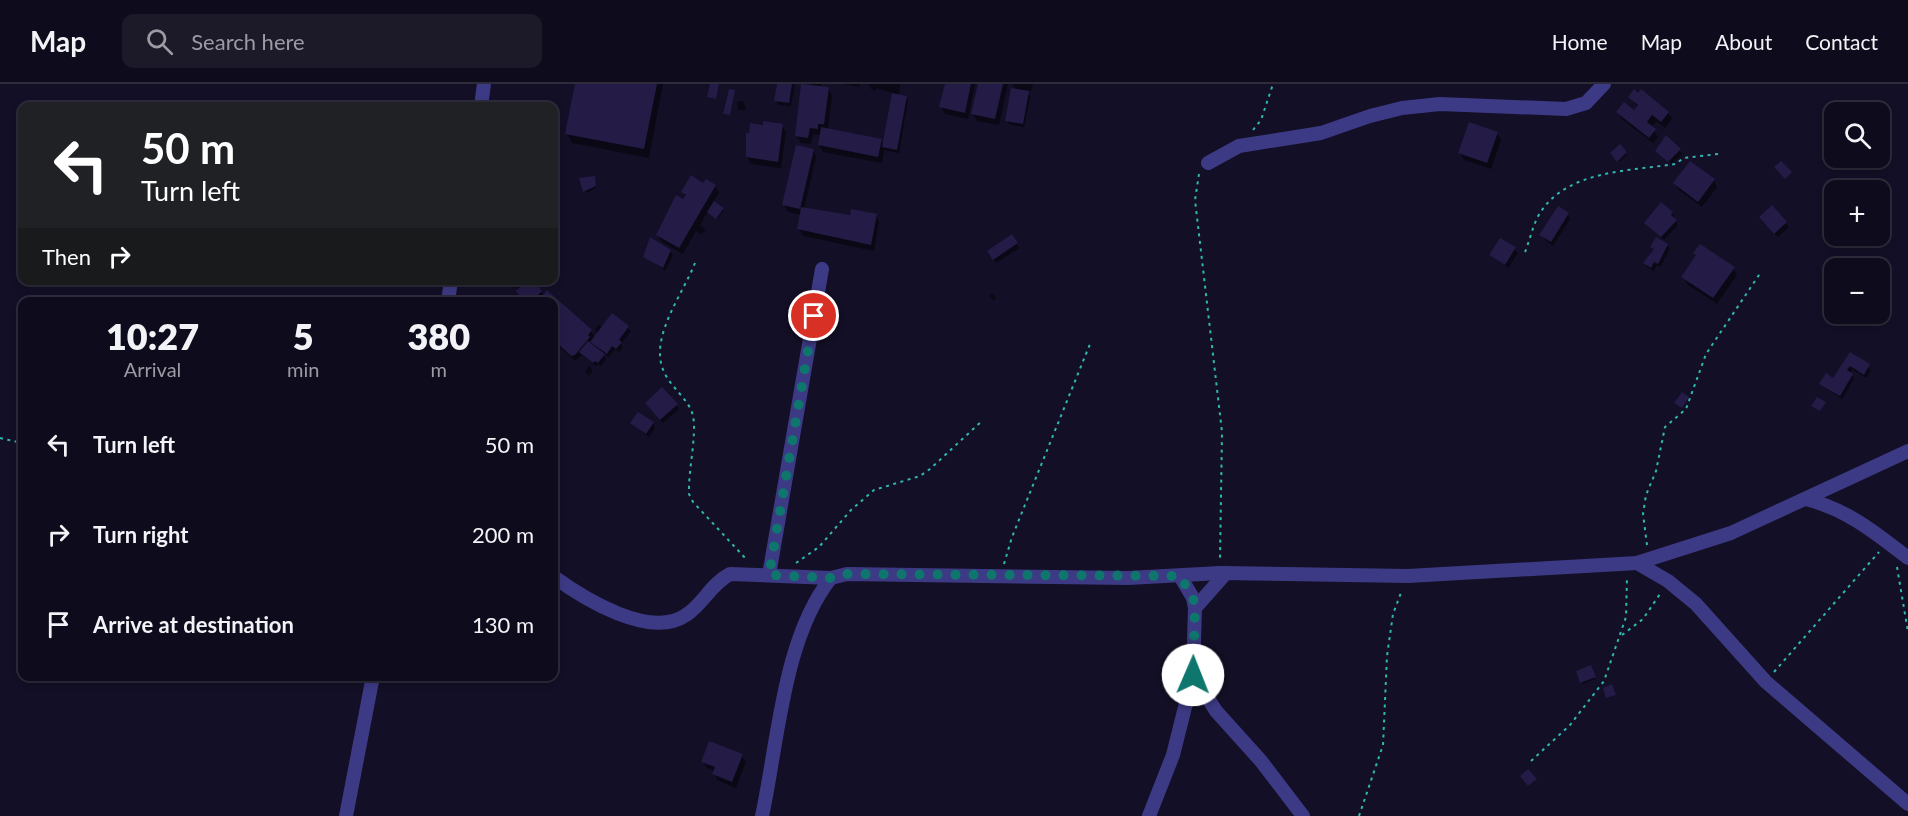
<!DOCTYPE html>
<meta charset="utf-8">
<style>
body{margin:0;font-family:Lato,sans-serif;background:#1c1929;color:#f1f3f6;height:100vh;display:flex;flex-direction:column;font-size:22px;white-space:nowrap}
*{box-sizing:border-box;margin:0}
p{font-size:20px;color:#9b9ba3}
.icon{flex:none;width:33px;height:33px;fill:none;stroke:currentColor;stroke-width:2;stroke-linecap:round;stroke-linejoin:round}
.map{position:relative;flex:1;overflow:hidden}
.sheet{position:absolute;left:18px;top:213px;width:540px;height:384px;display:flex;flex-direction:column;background:#0e0b1c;border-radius:12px;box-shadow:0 3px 9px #0003,0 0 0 2px #2e2b3b}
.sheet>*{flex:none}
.banner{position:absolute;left:18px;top:18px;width:540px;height:183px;border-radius:12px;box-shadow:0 3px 9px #0003,0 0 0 2px #2e2b3b;background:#202124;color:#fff;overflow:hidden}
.buttons{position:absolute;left:1824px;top:18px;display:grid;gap:12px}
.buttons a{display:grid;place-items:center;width:66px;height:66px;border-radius:12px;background:#0e0b1c;box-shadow:0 3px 9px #0003,0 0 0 2px #2e2b3b;font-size:30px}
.pin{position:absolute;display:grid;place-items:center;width:51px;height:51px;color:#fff;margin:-26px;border:3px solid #fff;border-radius:50%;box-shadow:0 2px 6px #0007}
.me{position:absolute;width:66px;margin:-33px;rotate:1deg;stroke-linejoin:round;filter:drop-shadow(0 0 4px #0008)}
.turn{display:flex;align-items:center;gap:21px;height:126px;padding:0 24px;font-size:27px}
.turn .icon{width:78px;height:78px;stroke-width:2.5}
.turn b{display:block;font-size:42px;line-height:51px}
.then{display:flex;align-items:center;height:57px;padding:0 24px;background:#0003;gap:12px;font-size:22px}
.eta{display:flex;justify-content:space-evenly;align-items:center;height:102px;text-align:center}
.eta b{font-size:36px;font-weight:800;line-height:42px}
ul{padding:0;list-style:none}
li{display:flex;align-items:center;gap:18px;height:90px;padding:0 24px}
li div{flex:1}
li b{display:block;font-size:22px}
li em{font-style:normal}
header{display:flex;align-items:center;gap:36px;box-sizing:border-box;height:84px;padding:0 30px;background:#0e0b1c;border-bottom:2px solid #2e2b3b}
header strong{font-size:28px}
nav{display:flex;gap:33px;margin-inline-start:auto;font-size:21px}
.search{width:420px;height:54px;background:#1c1929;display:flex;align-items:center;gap:15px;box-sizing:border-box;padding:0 21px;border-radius:12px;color:#9b9ba3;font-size:22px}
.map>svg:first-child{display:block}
.shadow{fill:#0007}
.building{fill:#241b47}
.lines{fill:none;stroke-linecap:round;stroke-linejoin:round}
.path{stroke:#2fb8b0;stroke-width:2;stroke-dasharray:3 4.5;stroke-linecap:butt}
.minor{stroke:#3d3a85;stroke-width:14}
.route{stroke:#0f766e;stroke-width:10;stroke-dasharray:0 18}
</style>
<header>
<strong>Map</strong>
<div class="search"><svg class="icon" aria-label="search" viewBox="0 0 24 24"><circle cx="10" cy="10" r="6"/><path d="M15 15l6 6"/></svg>Search here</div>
<nav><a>Home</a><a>Map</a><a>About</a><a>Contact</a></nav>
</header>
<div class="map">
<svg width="1908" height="732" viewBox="0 0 1908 732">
<rect width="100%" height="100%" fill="#130f26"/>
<g class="shadow">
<path d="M 576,0 L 663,0 L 649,74 L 572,59 L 567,50 Z"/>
<path d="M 778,0 L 795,0 L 791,22 L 778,21 L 776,17 Z"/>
<path d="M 810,0 L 821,0 L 821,4 L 828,5 L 832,11 L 828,46 L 881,56 L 884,61 L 893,9 L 876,4 L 876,7 L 872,6 L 869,1 L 862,0 L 900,0 L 899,12 L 906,13 L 908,17 L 899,69 L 884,66 L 882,79 L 823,68 L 819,61 L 821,51 L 813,50 L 811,60 L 801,59 L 797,52 L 812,3 Z"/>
<path d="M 843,0 L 860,0 L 860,3 Z"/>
<path d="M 946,0 L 975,0 L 968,35 L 945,30 L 941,23 Z"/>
<path d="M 979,0 L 1008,0 L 999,41 L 977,37 L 973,30 Z"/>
<path d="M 1013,0 L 1033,0 L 1031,7 L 1026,6 L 1030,13 L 1024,43 L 1009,40 L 1007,36 L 1016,6 Z"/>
<path d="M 1630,13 L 1668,29 L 1672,35 L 1665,44 L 1656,37 L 1651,43 L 1658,53 L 1653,59 L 1622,35 L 1618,28 L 1634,28 L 1638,23 Z"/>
<path d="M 744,17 L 746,26 L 738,26 L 737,18 Z"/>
<path d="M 752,40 L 782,41 L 786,48 L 781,84 L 751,80 L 747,73 Z"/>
<path d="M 1497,49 L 1501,56 L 1491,85 L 1464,76 L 1460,69 Z"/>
<path d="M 1620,62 L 1627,71 L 1619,78 L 1611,70 Z"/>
<path d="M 813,66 L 816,73 L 804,125 L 851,133 L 876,131 L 879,138 L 874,167 L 803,152 L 799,145 L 801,131 L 788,128 L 784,121 Z"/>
<path d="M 1679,66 L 1682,70 L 1672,80 L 1658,67 Z"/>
<path d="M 595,94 L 596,104 L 586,109 L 585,104 Z"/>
<path d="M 1714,96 L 1717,103 L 1702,123 L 1679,106 L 1675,99 Z"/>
<path d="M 704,101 L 715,102 L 719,108 L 713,118 L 724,126 L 717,135 L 708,127 L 700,141 L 706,146 L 701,150 L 696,147 L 683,170 L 662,158 L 658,151 L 660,142 L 677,113 L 684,117 L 686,114 L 683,108 Z"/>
<path d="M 1772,123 L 1789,143 L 1778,153 L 1763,137 Z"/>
<path d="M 1672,129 L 1678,141 L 1664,156 L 1646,139 Z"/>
<path d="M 1568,130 L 1570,135 L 1553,162 L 1544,155 L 1541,151 Z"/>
<path d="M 1012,152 L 1019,164 L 996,179 L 989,168 Z"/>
<path d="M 1500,156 L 1518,169 L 1508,184 L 1491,171 Z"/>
<path d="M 1667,161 L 1670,165 L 1660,183 L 1657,181 L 1654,187 L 1647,183 L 1645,179 L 1655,168 L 1652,163 Z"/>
<path d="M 670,167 L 673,171 L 665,187 L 645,172 Z"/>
<path d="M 1695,169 L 1733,184 L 1737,191 L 1717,220 L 1687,200 L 1683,193 L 1697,173 Z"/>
<path d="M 494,196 L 531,196 L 544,212 L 548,208 L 591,247 L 595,254 L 598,249 L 595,246 L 599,240 L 602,244 L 612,231 L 631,247 L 621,260 L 623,263 L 619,268 L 615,265 L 609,273 L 601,267 L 606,275 L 601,282 L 598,280 L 596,282 L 582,271 L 575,277 L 554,258 L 554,218 L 525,218 L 522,204 L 497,201 Z"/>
<path d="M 992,209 L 996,214 L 994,216 L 989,212 Z"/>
<path d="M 1851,270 L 1871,286 L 1866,294 L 1852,285 L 1850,289 L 1854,295 L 1842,315 L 1821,300 L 1833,296 Z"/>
<path d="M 589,282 L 593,286 L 589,292 L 585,288 Z"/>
<path d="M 676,321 L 679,325 L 663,339 L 649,323 Z"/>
<path d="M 632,339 L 653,339 L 655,344 L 649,353 Z"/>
<path d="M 1591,583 L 1595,595 L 1582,600 L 1578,588 Z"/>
<path d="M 742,672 L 746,678 L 736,704 L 717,696 L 714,687 L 707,684 L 703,678 Z"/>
</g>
<g class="building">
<path d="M 575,0 L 657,0 L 644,65 L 565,50 Z"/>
<path d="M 710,0 L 719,0 L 716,15 L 707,13 Z"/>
<path d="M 777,0 L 792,0 L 789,19 L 774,17 Z"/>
<path d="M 801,0 L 829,3 L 824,40 L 818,40 L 818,45 L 810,44 L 808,54 L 795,52 Z"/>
<path d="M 945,0 L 971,0 L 965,29 L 939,23 Z"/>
<path d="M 978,0 L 1003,0 L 995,35 L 971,30 Z"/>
<path d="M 1011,4 L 1029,7 L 1023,40 L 1005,37 Z"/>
<path d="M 729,5 L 735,6 L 730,31 L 723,30 Z"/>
<path d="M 1634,5 L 1638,9 L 1641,5 L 1669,28 L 1661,38 L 1652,31 L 1647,38 L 1656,45 L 1649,54 L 1616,28 L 1624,18 L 1634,26 L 1638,21 L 1628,13 Z"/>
<path d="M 892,9 L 907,12 L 897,66 L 882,63 Z"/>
<path d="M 763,37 L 783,40 L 778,78 L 746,73 L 746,49 L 749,49 L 750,39 L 763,41 Z"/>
<path d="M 1469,38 L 1498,48 L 1487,79 L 1458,69 Z"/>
<path d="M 821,43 L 882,55 L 878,73 L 818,61 Z"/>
<path d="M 1666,51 L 1681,65 L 1668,78 L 1655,67 Z"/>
<path d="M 1620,60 L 1627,68 L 1617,78 L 1610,69 Z"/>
<path d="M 796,61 L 814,65 L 800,125 L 782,121 Z"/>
<path d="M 1690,77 L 1715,95 L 1698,118 L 1673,99 Z"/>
<path d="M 1781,77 L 1792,88 L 1785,95 L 1774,83 Z"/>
<path d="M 691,91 L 703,99 L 706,95 L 716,101 L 679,164 L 656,151 L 676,111 L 683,115 L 686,111 L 681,108 Z"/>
<path d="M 595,92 L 596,102 L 583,108 L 579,94 Z"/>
<path d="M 714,117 L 724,124 L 716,135 L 707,128 Z"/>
<path d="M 1661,118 L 1673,128 L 1671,131 L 1677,136 L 1661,153 L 1644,139 Z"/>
<path d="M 1772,121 L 1787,138 L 1774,150 L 1759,133 Z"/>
<path d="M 1558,122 L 1569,129 L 1551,158 L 1539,151 Z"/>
<path d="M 801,123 L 850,131 L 851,125 L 877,130 L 871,161 L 797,145 Z"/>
<path d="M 1012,150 L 1018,159 L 993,176 L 987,167 Z"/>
<path d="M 650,153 L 671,166 L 663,184 L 643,173 Z"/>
<path d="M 1656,153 L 1668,160 L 1658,180 L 1654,178 L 1651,184 L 1643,179 L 1654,165 L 1650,163 Z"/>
<path d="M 1500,154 L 1516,163 L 1505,181 L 1489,171 Z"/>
<path d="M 1700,160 L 1735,183 L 1713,214 L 1681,193 L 1696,171 L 1693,169 Z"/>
<path d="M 528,196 L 533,196 L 542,207 L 531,218 L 525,218 L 516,207 Z"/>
<path d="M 547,206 L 592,246 L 588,251 L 590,253 L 575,271 L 571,272 L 554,256 L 554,218 L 537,218 Z"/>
<path d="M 612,229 L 629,242 L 619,256 L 622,258 L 616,265 L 612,262 L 607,270 L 590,258 Z"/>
<path d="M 588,257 L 605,270 L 598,279 L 595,277 L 593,279 L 579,268 Z"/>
<path d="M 1850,268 L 1870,280 L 1864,291 L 1850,282 L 1847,286 L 1853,290 L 1840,312 L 1819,300 L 1826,289 L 1833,294 Z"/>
<path d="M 662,303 L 678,320 L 660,336 L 645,319 Z"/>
<path d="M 1682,308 L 1689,313 L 1682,324 L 1674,319 Z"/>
<path d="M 1817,313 L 1826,318 L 1820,327 L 1811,322 Z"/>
<path d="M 638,328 L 654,338 L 646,350 L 630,339 Z"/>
<path d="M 1591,581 L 1596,593 L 1580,599 L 1576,587 Z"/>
<path d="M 1612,600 L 1616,611 L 1606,614 L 1603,604 Z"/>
<path d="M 709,657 L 743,670 L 732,698 L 712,690 L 715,683 L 701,678 Z"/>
<path d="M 1528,685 L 1537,695 L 1528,702 L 1520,692 Z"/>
</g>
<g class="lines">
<g class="path">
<path d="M 1253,46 L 1261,36 L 1273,0"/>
<path d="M 1199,90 L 1195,116 L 1222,348 L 1220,475"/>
<path d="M 1525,168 C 1530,156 1533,140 1540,129 C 1567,86 1630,87 1675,80 L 1684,74 L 1718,70"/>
<path d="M 695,179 C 682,212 647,256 665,290 C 672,304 690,317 693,332 C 697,350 688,388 689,410 L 693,418 L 747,476"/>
<path d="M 0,354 L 22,359"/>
<path d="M 1647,461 L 1643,430 L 1646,411 L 1656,387 L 1665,343 L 1686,325 L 1706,270 L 1761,188"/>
<path d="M 796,479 L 819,463 L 851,426 L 874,406 L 920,392 L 930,385 L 983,336"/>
<path d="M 1004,480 L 1012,453 L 1090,260"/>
<path d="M 1897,483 L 1908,548"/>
<path d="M 1622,551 L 1643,535 L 1660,510"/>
<path d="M 1774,588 L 1879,468"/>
<path d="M 1531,677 L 1570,641 L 1604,597 L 1626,533 L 1627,493"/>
<path d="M 1359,732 L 1383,661 L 1387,572 L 1393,530 L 1402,506"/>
</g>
<g class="minor">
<path d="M 481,22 L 484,0"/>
<path d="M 1208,79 L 1239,62 L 1321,49 L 1370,32 L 1402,24 L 1440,20 L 1566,25 L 1586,19 L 1604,0"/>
<path d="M 448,218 L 451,196"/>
<path d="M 1805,415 C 1845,424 1876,449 1908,474"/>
<path d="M 1637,479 L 1668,497 L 1696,520 L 1766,598 L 1908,720"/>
<path d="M 769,491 L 822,185"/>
<path d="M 1180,492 L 1193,514 L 1195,524 L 1193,591 L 1216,627 L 1261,677 L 1303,732"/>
<path d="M 554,493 C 583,514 650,556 686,531 C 703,520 711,500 730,490 L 831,494"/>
<path d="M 1195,524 L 1226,489"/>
<path d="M 346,732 L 373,592"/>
<path d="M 762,732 C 778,659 783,554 831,494 L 847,490 L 1128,494 L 1220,489 L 1408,492 L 1637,479 L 1731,449 L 1908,367"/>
<path d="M 1149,732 L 1173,671 L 1193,591"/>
</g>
</g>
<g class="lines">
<path class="route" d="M 814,232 L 769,491 L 831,494 L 847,490 L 1180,492 L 1193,514 L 1195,524 L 1193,591"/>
</g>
</svg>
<div class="buttons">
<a><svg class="icon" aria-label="search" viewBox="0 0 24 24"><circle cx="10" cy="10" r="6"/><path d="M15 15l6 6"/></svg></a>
<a>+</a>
<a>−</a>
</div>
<div class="pin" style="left:814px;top:232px;background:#d93025"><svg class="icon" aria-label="arrive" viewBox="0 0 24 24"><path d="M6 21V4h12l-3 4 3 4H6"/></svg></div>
<svg class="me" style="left:1193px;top:591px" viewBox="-20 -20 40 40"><circle r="19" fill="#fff"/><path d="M0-13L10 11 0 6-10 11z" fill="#0f766e"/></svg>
<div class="banner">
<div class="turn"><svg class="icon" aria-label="left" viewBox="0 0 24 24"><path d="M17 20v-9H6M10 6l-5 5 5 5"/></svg><div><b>50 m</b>Turn left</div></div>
<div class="then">Then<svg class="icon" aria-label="right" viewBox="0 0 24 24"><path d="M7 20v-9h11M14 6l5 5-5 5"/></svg></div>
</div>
<section class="sheet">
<div class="eta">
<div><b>10:27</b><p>Arrival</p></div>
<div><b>5</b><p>min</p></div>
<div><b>380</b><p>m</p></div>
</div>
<ul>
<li><svg class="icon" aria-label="left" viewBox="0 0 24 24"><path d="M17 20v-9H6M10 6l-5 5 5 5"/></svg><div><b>Turn left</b></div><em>50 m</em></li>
<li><svg class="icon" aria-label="right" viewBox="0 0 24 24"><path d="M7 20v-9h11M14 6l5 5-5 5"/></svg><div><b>Turn right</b></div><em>200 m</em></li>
<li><svg class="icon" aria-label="arrive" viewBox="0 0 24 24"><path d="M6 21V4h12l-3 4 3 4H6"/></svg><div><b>Arrive at destination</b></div><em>130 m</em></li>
</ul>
</section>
</div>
